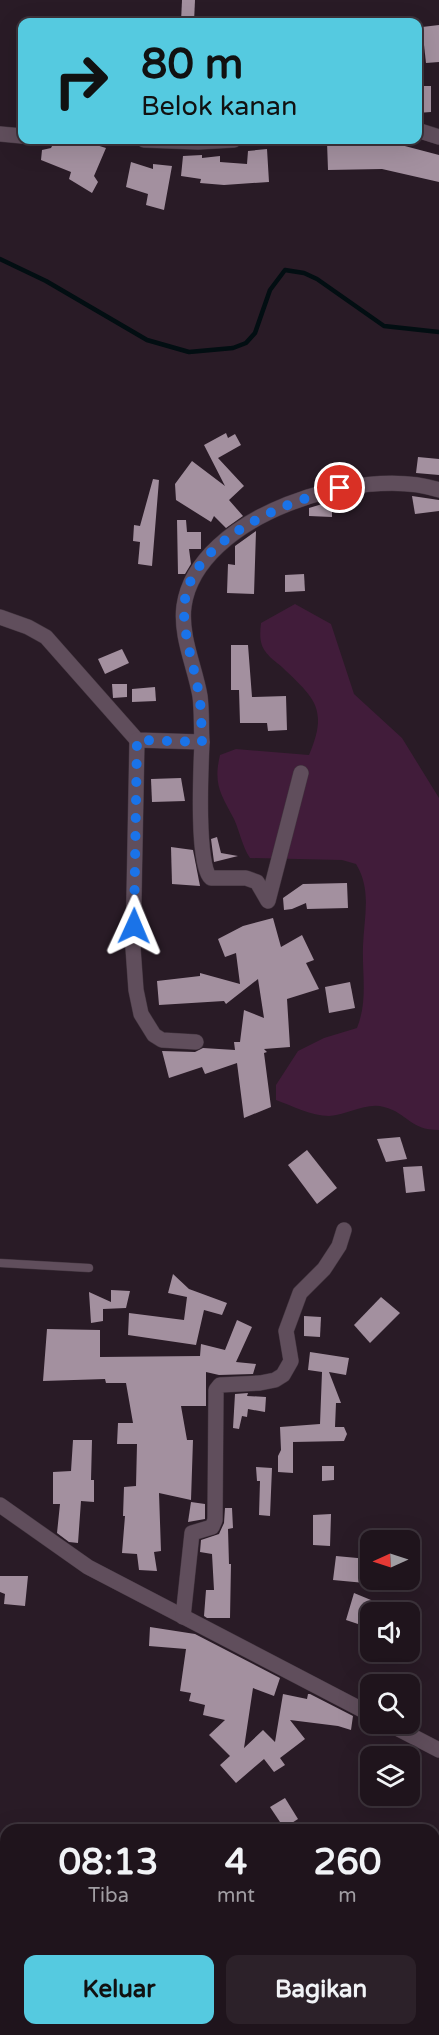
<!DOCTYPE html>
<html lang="id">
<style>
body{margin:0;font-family:"Varela Round",sans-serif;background:#2c2129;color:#f1f3f6;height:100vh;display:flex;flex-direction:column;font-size:22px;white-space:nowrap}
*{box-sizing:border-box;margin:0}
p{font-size:20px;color:#a19ea3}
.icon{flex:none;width:33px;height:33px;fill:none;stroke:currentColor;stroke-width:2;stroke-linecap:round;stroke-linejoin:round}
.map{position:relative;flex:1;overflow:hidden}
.drawer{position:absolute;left:0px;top:1824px;width:440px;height:212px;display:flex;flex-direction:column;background:#1f141c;border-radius:18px 18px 0 0;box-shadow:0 6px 24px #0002,0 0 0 2px #3c333b}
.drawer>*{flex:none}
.top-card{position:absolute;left:18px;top:18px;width:404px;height:126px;border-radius:12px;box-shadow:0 6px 24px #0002,0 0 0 2px #3c333b;background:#55cae0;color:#111;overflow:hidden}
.needle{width:39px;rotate:267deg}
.buttons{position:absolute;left:360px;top:1530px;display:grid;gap:12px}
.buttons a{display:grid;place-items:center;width:60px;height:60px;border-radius:12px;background:#1f141c;box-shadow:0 6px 24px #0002,0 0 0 2px #3c333b;font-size:30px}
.pin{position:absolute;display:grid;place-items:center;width:51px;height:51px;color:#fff;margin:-26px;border:3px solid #fff;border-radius:50%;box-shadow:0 2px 6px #0007}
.me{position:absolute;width:66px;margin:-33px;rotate:1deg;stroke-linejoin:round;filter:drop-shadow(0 0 4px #0008)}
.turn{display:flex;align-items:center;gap:21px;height:126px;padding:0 24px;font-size:27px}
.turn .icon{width:78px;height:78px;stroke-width:2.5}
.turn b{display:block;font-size:42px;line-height:51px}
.eta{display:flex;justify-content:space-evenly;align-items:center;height:102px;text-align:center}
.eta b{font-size:36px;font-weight:700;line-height:42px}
.cta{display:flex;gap:12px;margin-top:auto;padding:12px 24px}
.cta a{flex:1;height:69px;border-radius:12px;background:#55cae0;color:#111;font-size:24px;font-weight:700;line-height:69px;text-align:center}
.cta a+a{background:#2c2129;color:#f1f3f6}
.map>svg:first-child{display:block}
.green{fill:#411c3a}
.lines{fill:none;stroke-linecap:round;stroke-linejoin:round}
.stream{stroke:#020e12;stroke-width:4.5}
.building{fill:#a3909f}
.service-casing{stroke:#42353f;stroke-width:9}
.minor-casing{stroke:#42353f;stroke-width:16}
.service{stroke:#604e5c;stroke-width:8}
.minor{stroke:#604e5c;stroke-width:15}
.route{stroke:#1a73e8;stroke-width:10;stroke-dasharray:0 18}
</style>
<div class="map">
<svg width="439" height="2035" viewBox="0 0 439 2035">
<rect width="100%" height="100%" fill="#291b26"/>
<path class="green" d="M 295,604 L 331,624 L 354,694 L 402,738 L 439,798 L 439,1130 C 409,1130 408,1113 384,1107 C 366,1102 348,1115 329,1116 C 311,1116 293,1106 276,1100 L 276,1085 L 298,1051 L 324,1038 L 357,1028 C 368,1000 362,975 363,946 C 364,917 372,890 356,864 L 342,860 L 250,858 C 242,846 240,832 234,819 C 221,794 213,785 220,755 L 236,749 L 309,755 C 329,708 314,698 282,667 C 276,662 269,657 265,651 C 259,643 260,632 261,623 Z"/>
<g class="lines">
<path class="stream" d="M 0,259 L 46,281 L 147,340 L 189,352 L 233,348 L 246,343 L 255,333 L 270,290 L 285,270 L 304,273 L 317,279 L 384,326 L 439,332"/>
</g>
<g class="building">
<path d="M 182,0 L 195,0 L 194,22 L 181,22 Z"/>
<path d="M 439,25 L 439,62 L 426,63 L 422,27 Z"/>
<path d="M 417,86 L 431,86 L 431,112 L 417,113 Z"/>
<path d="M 80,140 L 106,148 L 94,176 L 98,182 L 92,193 L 69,179 L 71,172 L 41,160 L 42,150 L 51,148 L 54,142 L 79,144 Z"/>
<path d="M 382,140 L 439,155 L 439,182 L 382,169 L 328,170 L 327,142 L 382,142 Z"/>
<path d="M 267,149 L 269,182 L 224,185 L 200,183 L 201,179 L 181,176 L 183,156 L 202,155 L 202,158 L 220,156 L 220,162 L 247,164 L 248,151 Z"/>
<path d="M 131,162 L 153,169 L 153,164 L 172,166 L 164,210 L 146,205 L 148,194 L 126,187 Z"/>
<path d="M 226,433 L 228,438 L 235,434 L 241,445 L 218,458 L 244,486 L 229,500 L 243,516 L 226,528 L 214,516 L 211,522 L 176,500 L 175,484 L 192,461 L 225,486 L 204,445 Z"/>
<path d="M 418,457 L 439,459 L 439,475 L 416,473 Z"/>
<path d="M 153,479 L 159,480 L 152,566 L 138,564 L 140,542 L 133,541 L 134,525 L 140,526 Z"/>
<path d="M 412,496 L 439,500 L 439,511 L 415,514 Z"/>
<path d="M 332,501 L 332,517 L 309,516 L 309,508 Z"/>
<path d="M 177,520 L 186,520 L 187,532 L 201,532 L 201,549 L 189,549 L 191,564 L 185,574 L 178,574 Z"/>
<path d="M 256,531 L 254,594 L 227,593 L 228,564 L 235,565 L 235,546 Z"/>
<path d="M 304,574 L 305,591 L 285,592 L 285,575 Z"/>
<path d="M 231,645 L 248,645 L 252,697 L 286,696 L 287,730 L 268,731 L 267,723 L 240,723 L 239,690 L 231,690 Z"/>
<path d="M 122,649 L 129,663 L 105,674 L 98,659 Z"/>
<path d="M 112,684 L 127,684 L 127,697 L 113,698 Z"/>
<path d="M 155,687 L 156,701 L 132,702 L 132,689 Z"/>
<path d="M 181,778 L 185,801 L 152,802 L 151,779 Z"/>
<path d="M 217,837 L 221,853 L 238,856 L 214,862 L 211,839 Z"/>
<path d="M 171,847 L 193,850 L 200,886 L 172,884 Z"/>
<path d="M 347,883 L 348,908 L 307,909 L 306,903 L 292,909 L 284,910 L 283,898 L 303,884 Z"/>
<path d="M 273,918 L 281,947 L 302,935 L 314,960 L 306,963 L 319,989 L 287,999 L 290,1047 L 264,1049 L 267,1052 L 264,1053 L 271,1107 L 244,1118 L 237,1063 L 205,1074 L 202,1067 L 169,1078 L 162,1051 L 195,1052 L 203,1048 L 235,1050 L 234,1042 L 240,1042 L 244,1010 L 264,1018 L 258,979 L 226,1004 L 224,1001 L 159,1005 L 157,981 L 200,976 L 200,973 L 240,984 L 236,953 L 225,957 L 218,939 L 243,926 Z"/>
<path d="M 350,982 L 355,1008 L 329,1013 L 325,987 Z"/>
<path d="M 400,1137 L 407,1159 L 386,1162 L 377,1139 Z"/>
<path d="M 307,1150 L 337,1188 L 317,1204 L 288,1165 Z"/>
<path d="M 422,1166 L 425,1191 L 406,1193 L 403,1167 Z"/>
<path d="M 173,1274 L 189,1289 L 227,1303 L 222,1315 L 204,1310 L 196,1345 L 128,1335 L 129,1313 L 184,1320 L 187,1297 L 168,1293 Z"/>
<path d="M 111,1290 L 130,1291 L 126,1308 L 103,1309 L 103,1321 L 91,1323 L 89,1292 L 111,1302 Z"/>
<path d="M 381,1297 L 400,1313 L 370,1343 L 354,1325 Z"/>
<path d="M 304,1316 L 321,1317 L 320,1337 L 304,1336 Z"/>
<path d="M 237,1320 L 252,1327 L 236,1362 L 256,1364 L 253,1374 L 219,1375 L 206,1372 L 206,1406 L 181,1406 L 187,1440 L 193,1440 L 191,1500 L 159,1493 L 161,1551 L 154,1552 L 157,1571 L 139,1570 L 137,1554 L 122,1553 L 125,1516 L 123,1516 L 124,1487 L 136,1486 L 137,1444 L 117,1444 L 118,1423 L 133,1423 L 126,1383 L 106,1383 L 105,1379 L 43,1381 L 47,1329 L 100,1330 L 100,1357 L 200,1356 L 201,1344 L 225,1350 Z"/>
<path d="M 310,1352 L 349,1358 L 346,1375 L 329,1372 L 341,1403 L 336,1403 L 335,1427 L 344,1427 L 347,1434 L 344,1441 L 293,1442 L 293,1473 L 278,1472 L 278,1456 L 281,1450 L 280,1427 L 320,1424 L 322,1372 L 308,1370 Z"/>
<path d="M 248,1393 L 247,1396 L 266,1397 L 265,1412 L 248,1409 L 247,1417 L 242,1416 L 239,1429 L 233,1428 L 235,1394 Z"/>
<path d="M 73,1440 L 92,1440 L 91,1480 L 94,1480 L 94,1502 L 81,1501 L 78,1543 L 69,1542 L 57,1533 L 60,1504 L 53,1504 L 53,1472 L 71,1471 Z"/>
<path d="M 322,1466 L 334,1466 L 334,1480 L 322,1481 Z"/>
<path d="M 256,1467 L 272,1468 L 270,1516 L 259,1515 L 260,1481 L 257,1481 Z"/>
<path d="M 191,1502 L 205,1504 L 205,1519 L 188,1522 Z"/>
<path d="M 225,1508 L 232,1508 L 233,1528 L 228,1529 L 229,1564 L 231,1564 L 230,1618 L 207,1618 L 204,1616 L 206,1590 L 214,1590 L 212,1554 L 200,1552 L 201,1540 L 219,1534 L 224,1523 Z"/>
<path d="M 331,1514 L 330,1546 L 313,1545 L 313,1515 Z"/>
<path d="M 336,1556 L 368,1559 L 365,1583 L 333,1580 Z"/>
<path d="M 0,1576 L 28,1576 L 25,1606 L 4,1604 L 5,1594 L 0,1592 Z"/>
<path d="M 354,1593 L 400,1612 L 370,1612 L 370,1628 L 346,1620 Z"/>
<path d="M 150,1627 L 195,1634 L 280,1678 L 274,1696 L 253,1688 L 244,1748 L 263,1730 L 275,1742 L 283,1694 L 307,1699 L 308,1694 L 310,1694 L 353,1716 L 351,1730 L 338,1726 L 290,1720 L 305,1739 L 280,1758 L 285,1765 L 274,1772 L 264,1759 L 236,1783 L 220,1765 L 230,1756 L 209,1735 L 225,1720 L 203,1715 L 205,1705 L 189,1701 L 191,1693 L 180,1691 L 186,1649 L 149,1646 Z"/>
<path d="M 285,1798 L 298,1819 L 284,1828 L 270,1807 Z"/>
</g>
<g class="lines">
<g class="service-casing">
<path id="service" d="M 0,1263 L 89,1268"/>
</g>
<g class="minor-casing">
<g id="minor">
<path d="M 417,130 L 439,137"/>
<path d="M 0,134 L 22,136"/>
<path d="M 144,140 L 198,142 L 234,140"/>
<path d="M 0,617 L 28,627 L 46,637 L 137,740 L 202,742 C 201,727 202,711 200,696 C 195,667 180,636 184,606 C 197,515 362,464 439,490"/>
<path d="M 137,740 L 133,948 L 136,990 L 141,1014 L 154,1035 L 162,1040 L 196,1042"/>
<path d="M 202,742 C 201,765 196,867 211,878 L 246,878 L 257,882 L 268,901 L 301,773"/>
<path d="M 0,1505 L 88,1567 L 370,1714"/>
<path d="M 183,1617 L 192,1533 L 212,1527 L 215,1520 L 216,1390 L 220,1385 L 260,1383 L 275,1380 L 283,1375 L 291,1361 L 286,1331 L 300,1293 L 324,1269 L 339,1246 L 344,1230"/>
<path d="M 389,1724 L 439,1750"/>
</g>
</g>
<use href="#service" class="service"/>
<use href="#minor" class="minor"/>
</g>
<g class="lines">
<path class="route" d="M 134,926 L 137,740 L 202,742 C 201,727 202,711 199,696 C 195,667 184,640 184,610 C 185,541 285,502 340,488"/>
</g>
</svg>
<div class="buttons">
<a><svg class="needle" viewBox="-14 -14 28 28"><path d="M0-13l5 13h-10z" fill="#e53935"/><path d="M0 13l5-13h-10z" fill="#a19ea3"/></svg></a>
<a><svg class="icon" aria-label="sound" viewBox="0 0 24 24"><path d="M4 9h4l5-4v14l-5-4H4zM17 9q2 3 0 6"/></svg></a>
<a><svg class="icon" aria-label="search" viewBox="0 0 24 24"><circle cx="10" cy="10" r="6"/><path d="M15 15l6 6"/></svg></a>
<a><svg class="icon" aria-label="layers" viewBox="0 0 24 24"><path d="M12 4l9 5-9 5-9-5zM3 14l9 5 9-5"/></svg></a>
</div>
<div class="pin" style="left:340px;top:488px;background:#d93025"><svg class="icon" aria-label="arrive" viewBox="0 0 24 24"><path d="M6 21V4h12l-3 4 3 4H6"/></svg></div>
<svg class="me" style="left:134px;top:926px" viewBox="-20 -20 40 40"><path d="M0-17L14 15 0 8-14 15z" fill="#1a73e8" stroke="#fff" stroke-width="4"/></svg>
<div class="top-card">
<div class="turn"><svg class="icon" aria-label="right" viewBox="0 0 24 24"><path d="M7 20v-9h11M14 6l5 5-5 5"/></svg><div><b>80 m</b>Belok kanan</div></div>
</div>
<section class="drawer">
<div class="eta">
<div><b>08:13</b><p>Tiba</p></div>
<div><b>4</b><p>mnt</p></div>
<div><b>260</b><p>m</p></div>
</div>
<div class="cta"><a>Keluar</a><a>Bagikan</a></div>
</section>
</div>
